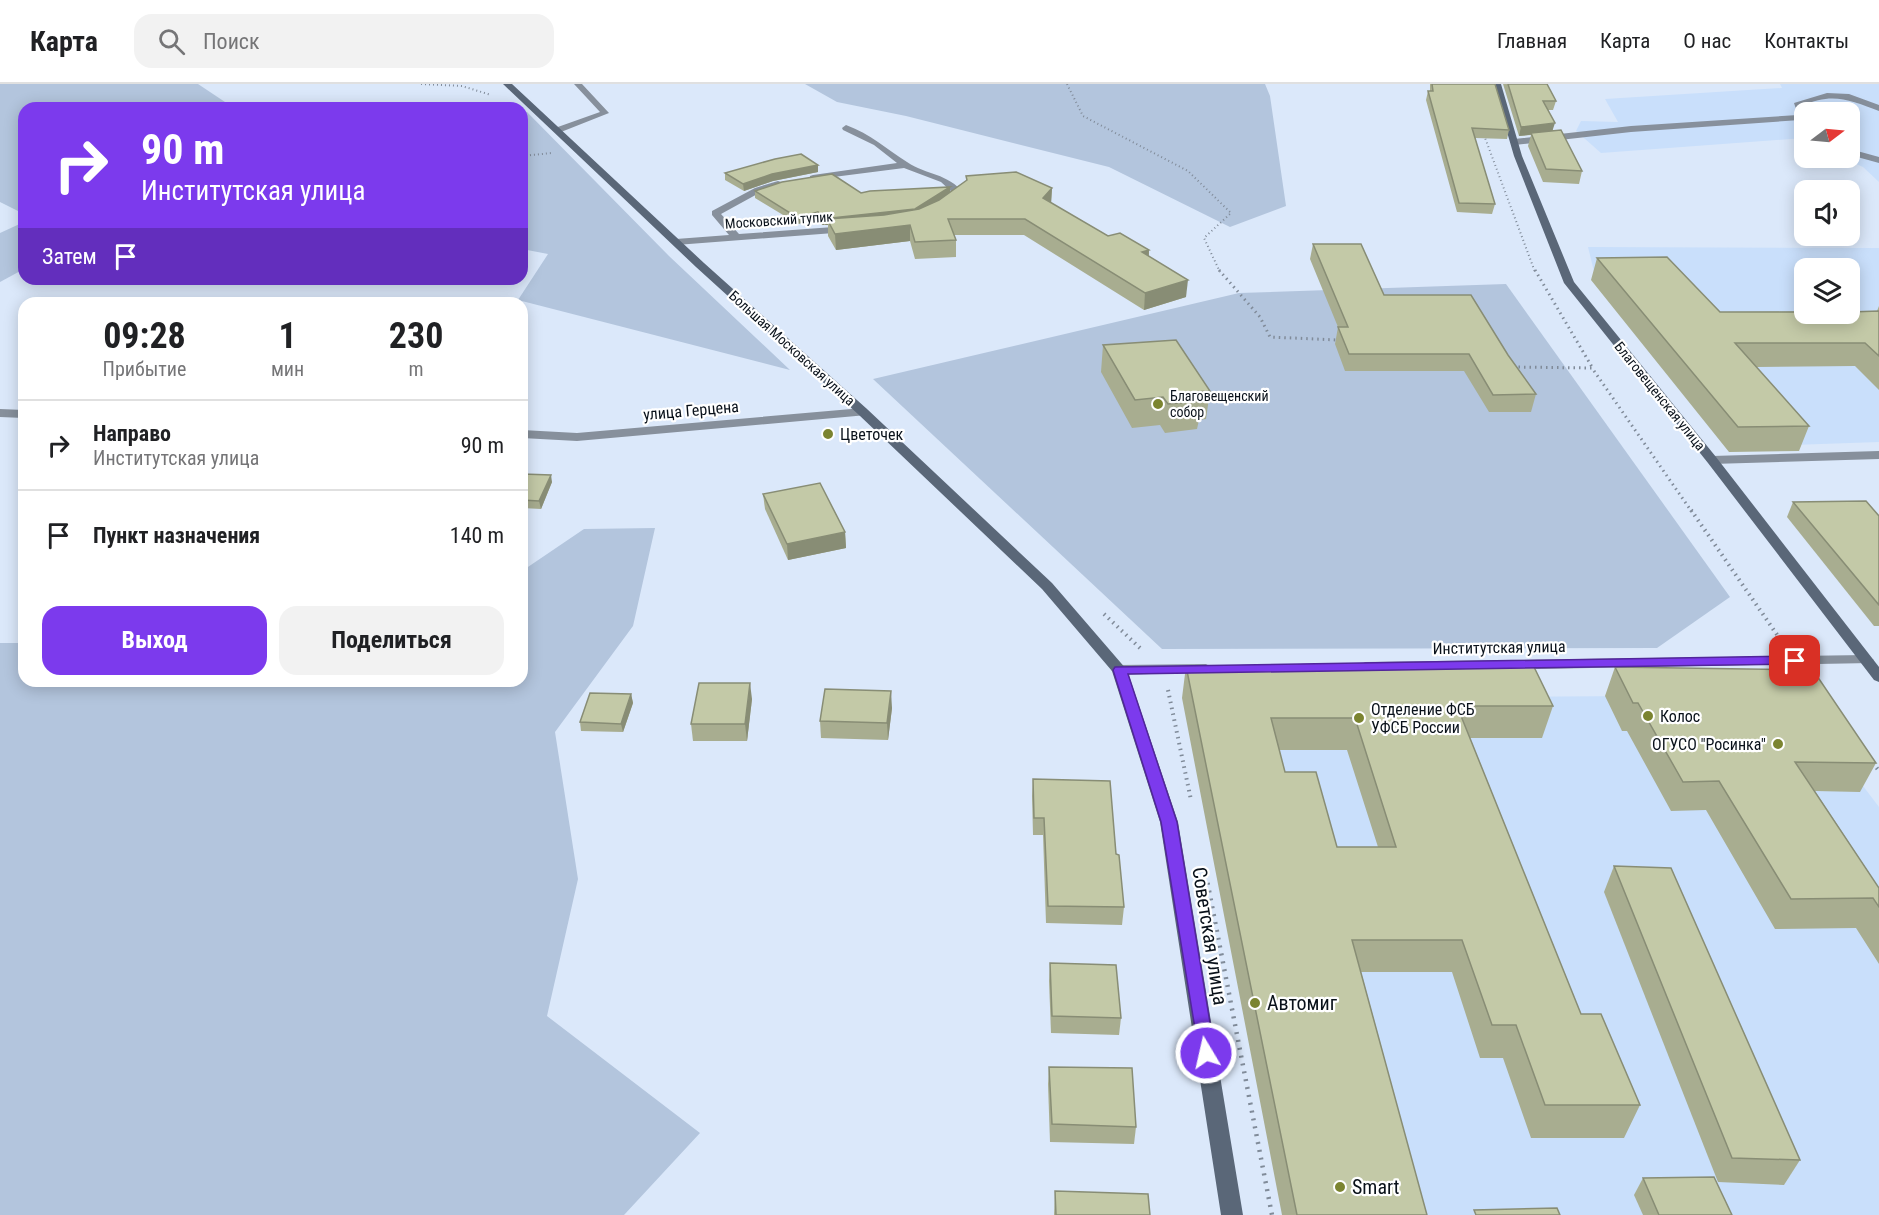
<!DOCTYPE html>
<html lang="ru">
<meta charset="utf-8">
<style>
body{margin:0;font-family:"Roboto Condensed",sans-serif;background:#f2f2f2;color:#202124;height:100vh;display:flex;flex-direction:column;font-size:22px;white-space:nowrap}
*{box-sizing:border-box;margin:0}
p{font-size:20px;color:#757577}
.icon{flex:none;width:33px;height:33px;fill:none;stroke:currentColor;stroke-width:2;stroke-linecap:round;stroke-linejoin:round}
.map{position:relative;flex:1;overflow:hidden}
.details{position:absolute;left:18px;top:213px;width:510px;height:390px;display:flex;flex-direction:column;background:#fff;border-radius:18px;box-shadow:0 3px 15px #0003}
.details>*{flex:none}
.hud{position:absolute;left:18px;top:18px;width:510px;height:183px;border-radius:18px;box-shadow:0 3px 15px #0003;background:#7c3aed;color:#fff;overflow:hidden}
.needle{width:39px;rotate:74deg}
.fabs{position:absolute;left:1794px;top:18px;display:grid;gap:12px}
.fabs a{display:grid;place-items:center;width:66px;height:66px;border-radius:12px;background:#fff;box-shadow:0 3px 15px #0003;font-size:30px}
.pin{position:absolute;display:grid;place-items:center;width:51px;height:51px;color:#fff;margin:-26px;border-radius:12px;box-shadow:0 3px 9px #0006}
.me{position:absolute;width:66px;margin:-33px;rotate:351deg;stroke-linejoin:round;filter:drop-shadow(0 0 4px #0008)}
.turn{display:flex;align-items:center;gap:21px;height:126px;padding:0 24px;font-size:27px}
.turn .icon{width:78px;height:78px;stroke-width:2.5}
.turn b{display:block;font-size:42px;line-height:51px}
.then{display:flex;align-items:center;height:57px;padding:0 24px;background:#0003;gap:12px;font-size:22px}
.eta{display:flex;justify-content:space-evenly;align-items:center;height:102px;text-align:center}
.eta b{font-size:36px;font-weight:700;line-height:42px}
.primary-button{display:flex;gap:12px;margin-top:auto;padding:12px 24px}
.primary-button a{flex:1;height:69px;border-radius:18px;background:#7c3aed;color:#fff;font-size:24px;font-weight:700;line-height:69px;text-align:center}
.primary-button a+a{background:#f2f2f2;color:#202124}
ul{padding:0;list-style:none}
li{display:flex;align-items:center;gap:18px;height:90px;padding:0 24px;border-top:2px solid #e0e0e0}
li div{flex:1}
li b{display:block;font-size:22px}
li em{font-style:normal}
header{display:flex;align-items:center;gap:36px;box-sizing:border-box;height:84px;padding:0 30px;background:#fff;border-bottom:2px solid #e0e0e0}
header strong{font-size:28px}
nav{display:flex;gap:33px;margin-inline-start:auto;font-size:21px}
.search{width:420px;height:54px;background:#f2f2f2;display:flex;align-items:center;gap:15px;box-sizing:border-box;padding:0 21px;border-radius:18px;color:#757577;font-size:22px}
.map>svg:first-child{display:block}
.built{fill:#c9dffb;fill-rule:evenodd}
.green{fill:#b3c5dd}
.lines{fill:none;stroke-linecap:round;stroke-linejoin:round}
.path-far3{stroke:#808b99;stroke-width:2;stroke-dasharray:1 3;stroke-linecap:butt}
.path-far2{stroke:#808b99;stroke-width:3;stroke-dasharray:1.5 4;stroke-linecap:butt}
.path-far1{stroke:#808b99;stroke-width:4;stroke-dasharray:1.5 4.5;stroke-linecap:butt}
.path{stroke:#808b99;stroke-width:4.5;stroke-dasharray:2 6;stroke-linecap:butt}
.service{fill:#87909c;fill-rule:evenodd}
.minor{fill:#87909c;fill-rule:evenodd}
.tertiary{fill:#87909c;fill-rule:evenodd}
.secondary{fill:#5a6778;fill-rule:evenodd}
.wall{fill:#a8ad90;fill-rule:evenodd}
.shaded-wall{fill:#888d75}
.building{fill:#c3c9a7;stroke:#888d75;stroke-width:1.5;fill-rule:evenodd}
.route{fill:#7c3aed;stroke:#51269a;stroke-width:1.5}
.poi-dot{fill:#7b8430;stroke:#fff;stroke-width:2}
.labels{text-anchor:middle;stroke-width:4.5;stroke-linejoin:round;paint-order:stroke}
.far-street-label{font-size:14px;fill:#09111a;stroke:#fff}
.far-poi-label{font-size:14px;fill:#09111a;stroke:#fff;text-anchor:start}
.street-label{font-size:16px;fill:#09111a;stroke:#fff}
.poi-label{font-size:16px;fill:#09111a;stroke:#fff;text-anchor:start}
.near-street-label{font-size:20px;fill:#09111a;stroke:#fff}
.near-poi-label{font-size:20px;fill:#09111a;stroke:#fff;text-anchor:start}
</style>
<header>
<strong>Карта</strong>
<div class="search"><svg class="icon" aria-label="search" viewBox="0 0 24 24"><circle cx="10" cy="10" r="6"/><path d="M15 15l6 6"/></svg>Поиск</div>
<nav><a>Главная</a><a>Карта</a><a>О нас</a><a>Контакты</a></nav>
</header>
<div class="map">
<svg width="1879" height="1131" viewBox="0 0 1879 1131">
<rect width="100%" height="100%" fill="#dbe8fa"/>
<g class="built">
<path d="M 1780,0 L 1879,0 L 1879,98 L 1863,83 L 1843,74 L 1850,74 L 1850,28 L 1804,28 L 1804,54 L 1601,69 L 1576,47 L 1581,37 L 1618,38 L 1605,15 L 1782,4 Z"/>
<path d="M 1588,163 L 1879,164 L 1879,358 L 1734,363 L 1598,204 ZM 1804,184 L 1850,184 L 1850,230 L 1804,230 Z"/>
<path d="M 1794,611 L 1879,723 L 1879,1131 L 1296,1131 L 1186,615 Z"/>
</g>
<g class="green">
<path d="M 0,0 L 198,0 L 234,24 L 24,24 L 24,130 L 0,118 Z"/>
<path d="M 805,0 L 1265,0 L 1270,12 L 1286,122 L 1230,143 L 1109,83 L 906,32 L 837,18 Z"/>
<path d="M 522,27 L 527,28 L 669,172 L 790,286 L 518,216 L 548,170 L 522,165 Z"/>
<path d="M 24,138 L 24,185 L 0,198 L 0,149 Z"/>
<path d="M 1506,200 L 1730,513 L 1657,564 L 1162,565 L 873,295 L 1239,209 Z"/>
<path d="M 655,444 L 633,542 L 555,648 L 578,795 L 547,932 L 700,1049 L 624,1131 L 0,1131 L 0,559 L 24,559 L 24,597 L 522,597 L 522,487 L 584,445 Z"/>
</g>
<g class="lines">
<g class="path-far3">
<path d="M 421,0 L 462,2 L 491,11"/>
<path d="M 1067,0 L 1083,32 L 1188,87 L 1231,129 L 1204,154 L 1220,188"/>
<path d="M 1484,51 L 1535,188"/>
<path d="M 522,72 L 552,69"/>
</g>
<g class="path-far2">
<path d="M 1219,186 L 1260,233 L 1270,253 L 1338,256"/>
<path d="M 1535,186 L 1592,283"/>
<path d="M 1513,283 L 1592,284 L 1692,428"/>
</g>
<g class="path-far1">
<path d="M 1691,426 L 1780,555"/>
<path d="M 1104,530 L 1140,564"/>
<path d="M 1168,606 L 1191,716"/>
<path d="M 1873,679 L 1879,687"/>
</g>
<path class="path" d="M 1206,791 L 1272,1131"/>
<g class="service">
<path d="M 1827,9 L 1849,10 L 1879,21 L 1879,27 C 1850,16 1832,8 1802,22 L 1805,28 L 1804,38 L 1800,36 L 1631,48 L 1514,61 L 1510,58 L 1514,55 L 1631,42 L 1798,31 L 1794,19 Z"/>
<path d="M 1850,65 L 1879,73 L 1879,79 L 1850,71 Z"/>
</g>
<g class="minor">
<path d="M 574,0 L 582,0 L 609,29 L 561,48 L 555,48 L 555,44 L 600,28 Z"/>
<path d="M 846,41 C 871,50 886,65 907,78 C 928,92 946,88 965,110 L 954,118 L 948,118 L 948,114 L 954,110 L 941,98 L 904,84 L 810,96 L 810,92 L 813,91 L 897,79 L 874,61 L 843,46 L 842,44 Z"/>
<path d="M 778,97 L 781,98 L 781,102 L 761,108 L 721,130 L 739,150 L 847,142 L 852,145 L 847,148 L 676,161 L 671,158 L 676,155 L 729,151 L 712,131 L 712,127 L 755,104 Z"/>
<path d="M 1879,367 L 1879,375 L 1712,380 L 1706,376 L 1712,372 Z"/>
</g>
<g class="tertiary">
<path d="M 863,324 L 867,325 L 867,331 L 577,357 L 522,354 L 522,346 L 577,349 Z"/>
<path d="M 0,325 L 24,326 L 24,334 L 0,333 Z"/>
<path d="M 1866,571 L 1874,576 L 1871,579 L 1365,588 L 1357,583 L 1365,578 Z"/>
<path d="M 1206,580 L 1214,585 L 1211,588 L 1119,591 L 1111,586 L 1119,581 Z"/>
</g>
<g class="secondary">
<path d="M 503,0 L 512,0 L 704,179 L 867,325 L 1052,499 L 1127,586 L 1178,738 L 1243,1131 L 1221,1131 L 1160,738 L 1112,587 L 1042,505 L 859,331 L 696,183 Z"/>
<path d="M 1493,0 L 1501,0 L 1522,72 L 1574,198 L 1716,373 L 1879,583 L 1879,598 L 1874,596 L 1708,379 L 1564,199 L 1514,72 Z"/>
</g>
</g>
<g class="wall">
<path d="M 1430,0 L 1495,0 L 1509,46 L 1507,55 L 1475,54 L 1495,120 L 1492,130 L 1457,128 L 1426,16 L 1428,7 L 1430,7 Z"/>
<path d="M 1503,0 L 1547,0 L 1556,17 L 1553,26 L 1548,26 L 1553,47 L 1582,87 L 1579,100 L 1543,98 L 1528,62 L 1531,51 L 1519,52 Z"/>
<path d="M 818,88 L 773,97 L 744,107 L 725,96 L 725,89 Z"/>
<path d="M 966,92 L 1052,104 L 1051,119 L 1108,152 L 1149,166 L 1149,173 L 1186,213 L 1144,226 L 1024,151 L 954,151 L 956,156 L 956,173 L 915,175 L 910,157 L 836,166 L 828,152 L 828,141 L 822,141 L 819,134 L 798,140 L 755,114 L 755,107 L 861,109 L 950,103 L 950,108 L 966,97 Z"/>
<path d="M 1313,160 L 1384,211 L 1508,271 L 1536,310 L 1531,328 L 1489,328 L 1464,287 L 1345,287 L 1335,260 L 1338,243 L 1310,175 Z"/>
<path d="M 1597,174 L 1720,228 L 1877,227 L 1879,222 L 1879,306 L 1855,282 L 1756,283 L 1809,342 L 1799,367 L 1729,368 L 1591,196 Z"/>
<path d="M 1103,261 L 1210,307 L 1206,335 L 1199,336 L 1197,345 L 1165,349 L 1160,341 L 1132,344 L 1101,288 Z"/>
<path d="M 522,390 L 552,398 L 541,425 L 522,424 Z"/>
<path d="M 763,410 L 845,448 L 846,464 L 788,476 L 765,425 Z"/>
<path d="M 1793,418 L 1879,432 L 1879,542 L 1874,542 L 1787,433 Z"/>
<path d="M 1186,582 L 1553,622 L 1542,654 L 1470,654 L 1581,930 L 1640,1021 L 1624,1054 L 1531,1054 L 1503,974 L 1480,974 L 1452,888 L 1361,888 L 1427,1131 L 1282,1131 L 1182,614 ZM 1279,666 L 1347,666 L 1378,763 L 1337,763 L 1285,688 Z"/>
<path d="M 1615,583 L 1876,679 L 1860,708 L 1815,707 L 1879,804 L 1879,880 L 1856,844 L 1775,845 L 1706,726 L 1671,727 L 1627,647 L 1622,647 L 1605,612 Z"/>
<path d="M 631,610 L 633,619 L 623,648 L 581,647 L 580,638 Z"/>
<path d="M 752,615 L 747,657 L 693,657 L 691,640 Z"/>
<path d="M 892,624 L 888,656 L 821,654 L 820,637 Z"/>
<path d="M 1033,695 L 1116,770 L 1124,823 L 1122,841 L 1046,839 L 1043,751 L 1033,751 L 1032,712 Z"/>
<path d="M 1614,782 L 1800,1076 L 1784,1101 L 1718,1098 L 1604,808 Z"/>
<path d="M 1050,879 L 1121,934 L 1119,951 L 1051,949 L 1049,897 Z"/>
<path d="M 1049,983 L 1136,1043 L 1134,1060 L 1050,1058 L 1048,1000 Z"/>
<path d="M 1643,1094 L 1732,1131 L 1643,1131 L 1634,1111 Z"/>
<path d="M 1055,1107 L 1150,1131 L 1054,1131 Z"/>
</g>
<g class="shaded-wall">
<path d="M 1555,39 L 1552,48 L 1519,52 L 1521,43 Z"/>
<path d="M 818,81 L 818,88 L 773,97 L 744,107 L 743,100 L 772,90 Z"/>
<path d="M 950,103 L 950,110 L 915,132 L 827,135 L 828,141 L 822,141 L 822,135 Z"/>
<path d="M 1052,104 L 1051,120 L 1043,114 Z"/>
<path d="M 818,128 L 819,134 L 798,140 L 798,134 Z"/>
<path d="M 910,141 L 910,157 L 836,166 L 835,150 Z"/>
<path d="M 1149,166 L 1148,183 L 1142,168 Z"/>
<path d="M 1188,196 L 1186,213 L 1144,226 L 1145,209 Z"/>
<path d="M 551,391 L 552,398 L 541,425 L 539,417 Z"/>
<path d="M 845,448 L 846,464 L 788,476 L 787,460 Z"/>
<path d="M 750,599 L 752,615 L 747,657 L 745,640 Z"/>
<path d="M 891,607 L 892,624 L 888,656 L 887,639 Z"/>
<path d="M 631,610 L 633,619 L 623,648 L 621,640 Z"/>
</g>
<g class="building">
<path d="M 1432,0 L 1495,0 L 1509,46 L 1472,44 L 1495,120 L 1459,119 L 1428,7 L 1433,7 Z"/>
<path d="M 1508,0 L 1547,0 L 1556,17 L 1543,17 L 1555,39 L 1521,43 Z"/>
<path d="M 1561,46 L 1582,87 L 1546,85 L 1531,49 Z"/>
<path d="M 801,70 L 818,81 L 772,90 L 743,100 L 725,89 L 775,75 Z"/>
<path d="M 1016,88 L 1052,104 L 1043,114 L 1108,152 L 1120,149 L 1149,166 L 1142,168 L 1188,196 L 1145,209 L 1025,135 L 948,135 L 956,156 L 915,158 L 910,141 L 835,150 L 827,135 L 884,131 L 919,125 L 939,116 L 967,96 L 966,92 Z"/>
<path d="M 832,90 L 861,109 L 870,107 L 950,103 L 915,125 L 822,135 L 818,128 L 798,134 L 755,107 L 782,98 Z"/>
<path d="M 1313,160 L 1361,160 L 1384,211 L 1471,211 L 1508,271 L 1536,310 L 1493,311 L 1469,270 L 1349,270 L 1338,243 L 1348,243 Z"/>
<path d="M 1667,173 L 1720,228 L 1804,228 L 1804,230 L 1850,230 L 1850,228 L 1879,227 L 1879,272 L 1865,259 L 1735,259 L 1809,342 L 1738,343 L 1597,174 Z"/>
<path d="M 1176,256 L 1210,307 L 1195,308 L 1201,317 L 1168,320 L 1163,313 L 1135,316 L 1103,261 Z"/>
<path d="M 522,390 L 551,391 L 539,417 L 522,416 Z"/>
<path d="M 820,399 L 845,448 L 787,460 L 763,410 Z"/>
<path d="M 1866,417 L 1879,432 L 1879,521 L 1793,418 Z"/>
<path d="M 1186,582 L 1534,583 L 1553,622 L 1457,622 L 1581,930 L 1601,930 L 1640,1021 L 1545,1021 L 1516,941 L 1492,941 L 1462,856 L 1352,856 L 1427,1131 L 1297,1131 ZM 1271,634 L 1355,634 L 1396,763 L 1337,763 L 1316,688 L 1285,688 Z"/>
<path d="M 1615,583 L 1813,586 L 1876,679 L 1795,678 L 1879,804 L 1879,823 L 1873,814 L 1791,815 L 1719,697 L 1683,698 L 1638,619 L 1633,619 Z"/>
<path d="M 699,599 L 750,599 L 745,640 L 691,640 Z"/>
<path d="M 825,605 L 891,607 L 887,639 L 820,637 Z"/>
<path d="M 590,609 L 631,610 L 621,640 L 580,638 Z"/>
<path d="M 1033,695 L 1110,697 L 1116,770 L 1119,771 L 1124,823 L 1048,822 L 1044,734 L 1034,734 Z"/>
<path d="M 1614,782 L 1671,784 L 1800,1076 L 1732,1074 Z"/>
<path d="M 1050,879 L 1116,881 L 1121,934 L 1052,932 Z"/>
<path d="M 1049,983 L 1132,984 L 1136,1043 L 1052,1040 Z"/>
<path d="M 1714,1093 L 1732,1131 L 1659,1131 L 1643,1094 Z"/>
<path d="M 1055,1107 L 1148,1110 L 1150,1131 L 1056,1131 Z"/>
<path d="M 1557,1124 L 1560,1131 L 1476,1131 L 1474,1126 Z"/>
</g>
<path class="route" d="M 1795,572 L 1802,577 L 1800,580 L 1128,590 L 1177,738 L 1215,969 L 1213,975 L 1206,977 L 1200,975 L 1161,738 L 1113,586 L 1115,583 Z"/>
<g class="poi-dot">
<circle cx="1158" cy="320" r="6"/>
<circle cx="828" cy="350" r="6"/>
<circle cx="1648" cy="632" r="6"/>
<circle cx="1359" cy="634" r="6"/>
<circle cx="1778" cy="660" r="6"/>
<circle cx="1255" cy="919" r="6"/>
<circle cx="1340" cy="1103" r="6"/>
</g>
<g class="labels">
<g class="far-street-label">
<text transform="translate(779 136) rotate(-4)" y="5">Московский тупик</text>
<text transform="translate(792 264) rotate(42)" y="5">Большая Московская улица</text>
<text transform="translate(1660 312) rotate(51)" y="5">Благовещенская улица</text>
</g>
<g class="far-poi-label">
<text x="1170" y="317">Благовещенский<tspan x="1170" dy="16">собор</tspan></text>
</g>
<g class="street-label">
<text transform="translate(691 326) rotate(-5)" y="6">улица Герцена</text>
<text transform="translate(1499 563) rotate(-1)" y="6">Институтская улица</text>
</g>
<g class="poi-label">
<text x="840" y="356">Цветочек</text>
<text x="1371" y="631">Отделение ФСБ<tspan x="1371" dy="18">УФСБ России</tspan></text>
<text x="1660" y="638">Колос</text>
<text x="1766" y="666" text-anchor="end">ОГУСО "Росинка"</text>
</g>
<g class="near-street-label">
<text transform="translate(1210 852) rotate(81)" y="7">Советская улица</text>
</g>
<g class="near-poi-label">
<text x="1267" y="926">Автомиг</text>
<text x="1352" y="1110">Smart</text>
</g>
</g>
</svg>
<div class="fabs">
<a><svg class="needle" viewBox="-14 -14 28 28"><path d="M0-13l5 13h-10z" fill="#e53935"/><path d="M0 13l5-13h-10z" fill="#757577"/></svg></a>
<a><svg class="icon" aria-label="sound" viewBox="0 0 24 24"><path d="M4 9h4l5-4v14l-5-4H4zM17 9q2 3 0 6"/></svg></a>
<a><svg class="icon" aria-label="layers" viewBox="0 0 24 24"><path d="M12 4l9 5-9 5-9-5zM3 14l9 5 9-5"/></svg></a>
</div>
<div class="pin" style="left:1795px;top:577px;background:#d93025"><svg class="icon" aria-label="arrive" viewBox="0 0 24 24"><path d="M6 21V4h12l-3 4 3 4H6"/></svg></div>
<svg class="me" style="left:1206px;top:969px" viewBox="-20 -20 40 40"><circle r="17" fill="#7c3aed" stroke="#fff" stroke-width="3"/><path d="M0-11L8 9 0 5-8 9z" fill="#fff"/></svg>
<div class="hud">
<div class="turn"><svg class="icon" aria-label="right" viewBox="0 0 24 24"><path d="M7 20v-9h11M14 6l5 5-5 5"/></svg><div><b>90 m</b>Институтская улица</div></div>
<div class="then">Затем<svg class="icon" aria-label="arrive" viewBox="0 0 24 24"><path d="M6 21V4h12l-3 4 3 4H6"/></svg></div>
</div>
<section class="details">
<div class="eta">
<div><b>09:28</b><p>Прибытие</p></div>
<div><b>1</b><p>мин</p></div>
<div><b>230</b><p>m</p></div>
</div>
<ul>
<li><svg class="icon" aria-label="right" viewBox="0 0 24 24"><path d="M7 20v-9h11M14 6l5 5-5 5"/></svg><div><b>Направо</b><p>Институтская улица</p></div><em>90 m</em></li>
<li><svg class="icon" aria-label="arrive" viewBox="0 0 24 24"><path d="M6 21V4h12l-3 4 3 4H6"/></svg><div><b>Пункт назначения</b></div><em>140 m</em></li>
</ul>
<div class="primary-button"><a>Выход</a><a>Поделиться</a></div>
</section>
</div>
